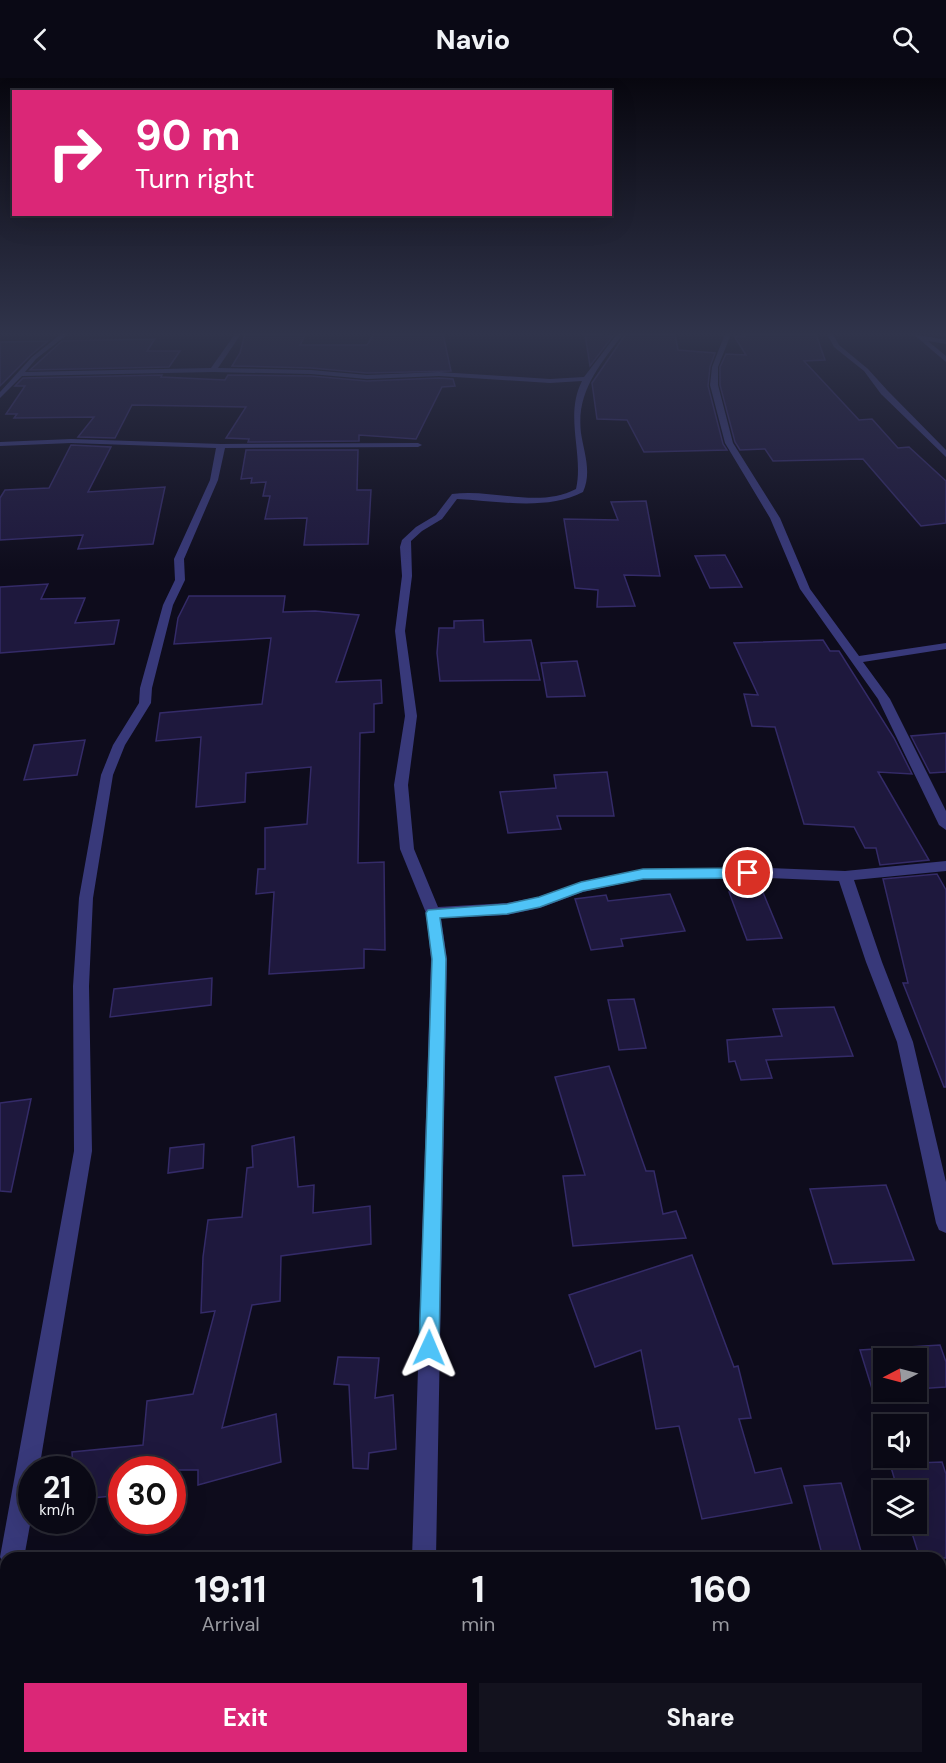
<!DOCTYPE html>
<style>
body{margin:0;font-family:"DM Sans",sans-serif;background:#13121e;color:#f1f3f6;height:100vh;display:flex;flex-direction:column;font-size:22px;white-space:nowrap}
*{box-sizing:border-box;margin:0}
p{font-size:20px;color:#999aa0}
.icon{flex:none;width:33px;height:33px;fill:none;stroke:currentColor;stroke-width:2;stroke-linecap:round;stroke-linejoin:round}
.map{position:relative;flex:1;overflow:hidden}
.drawer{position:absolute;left:0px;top:1474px;width:946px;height:212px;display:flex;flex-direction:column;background:#0a0915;border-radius:18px 18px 0 0;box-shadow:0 6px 24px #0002,0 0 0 2px #2a2a34}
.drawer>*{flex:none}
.guide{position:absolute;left:12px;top:12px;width:600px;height:126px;border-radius:0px;box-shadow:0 6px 24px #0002,0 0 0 2px #2a2a34;background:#db2777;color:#fff;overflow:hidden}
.needle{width:39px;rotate:264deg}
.tools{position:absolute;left:873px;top:1270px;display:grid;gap:12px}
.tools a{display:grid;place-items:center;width:54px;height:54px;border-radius:0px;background:#0a0915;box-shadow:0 6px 24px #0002,0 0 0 2px #2a2a34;font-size:30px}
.speed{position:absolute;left:18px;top:1378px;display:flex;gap:12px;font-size:30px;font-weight:700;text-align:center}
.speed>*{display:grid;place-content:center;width:78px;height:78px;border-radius:50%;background:#0a0915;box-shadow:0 6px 24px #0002,0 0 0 2px #2a2a34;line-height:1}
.speed small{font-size:15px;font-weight:400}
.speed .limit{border:9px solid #d22;background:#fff;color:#111}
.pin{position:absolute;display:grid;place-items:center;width:51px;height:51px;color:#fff;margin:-26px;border:3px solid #fff;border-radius:50%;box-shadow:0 2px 6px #0007}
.me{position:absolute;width:66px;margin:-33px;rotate:1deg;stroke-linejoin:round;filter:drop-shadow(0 0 4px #0008)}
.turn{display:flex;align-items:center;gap:21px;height:126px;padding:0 24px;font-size:27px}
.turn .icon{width:78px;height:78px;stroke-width:2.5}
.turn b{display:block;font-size:42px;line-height:51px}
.eta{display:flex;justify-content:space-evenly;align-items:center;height:102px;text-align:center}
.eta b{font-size:36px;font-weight:800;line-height:42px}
.button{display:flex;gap:12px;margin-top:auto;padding:12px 24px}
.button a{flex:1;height:69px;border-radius:0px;background:#db2777;color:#fff;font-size:24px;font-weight:800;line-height:69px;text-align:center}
.button a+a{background:#13121e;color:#f1f3f6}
header{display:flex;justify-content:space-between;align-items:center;height:78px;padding:0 24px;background:#0a0915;font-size:27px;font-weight:800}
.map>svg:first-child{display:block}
.building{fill:#1e183d;stroke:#342b68;stroke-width:1.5}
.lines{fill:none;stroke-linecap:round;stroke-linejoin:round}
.street{fill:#38397a;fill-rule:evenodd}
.route{fill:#4fc3f7;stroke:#337fa1;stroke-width:1.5}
</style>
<header><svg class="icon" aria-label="back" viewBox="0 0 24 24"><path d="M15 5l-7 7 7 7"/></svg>Navio<svg class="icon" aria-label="search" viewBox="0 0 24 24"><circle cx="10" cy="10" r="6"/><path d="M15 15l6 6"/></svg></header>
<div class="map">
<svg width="946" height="1685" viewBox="0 0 946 1685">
<rect width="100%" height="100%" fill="#0e0c1c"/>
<g class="building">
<path d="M 245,256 L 306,256 L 300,267 L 367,267 L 374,256 L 443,256 L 451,293 L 367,295 L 311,290 L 232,288 L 240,275 Z"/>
<path d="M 585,256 L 613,258 L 590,288 Z"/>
<path d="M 675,256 L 678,272 L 715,275 L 710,289 L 708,308 L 723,366 L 727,372 L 644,374 L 627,342 L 597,341 L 592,305 L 625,257 Z"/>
<path d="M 744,256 L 816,256 L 825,282 L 804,283 L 859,342 L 872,341 L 898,370 L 909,369 L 946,403 L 946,445 L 921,448 L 863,381 L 773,383 L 765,371 L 740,372 L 735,364 L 720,307 L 720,289 L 726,276 L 746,277 L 734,258 L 745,258 Z"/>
<path d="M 155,261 L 147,273 L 180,273 L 169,289 L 30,292 L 62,263 Z"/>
<path d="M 48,263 L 31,277 L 0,308 L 0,264 Z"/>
<path d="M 162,297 L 161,299 L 225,302 L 228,297 L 311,298 L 367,303 L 439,300 L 453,301 L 455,308 L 442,309 L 416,361 L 359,357 L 359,363 L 248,364 L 249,361 L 226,360 L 246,329 L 132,327 L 115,360 L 78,359 L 94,339 L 14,340 L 17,336 L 6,336 L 25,308 L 15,308 L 23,300 Z"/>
<path d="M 71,367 L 111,369 L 88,414 L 165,409 L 153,466 L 78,471 L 83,457 L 0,462 L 0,420 L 5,412 L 49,410 Z"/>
<path d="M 246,372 L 358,372 L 357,412 L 371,412 L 368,466 L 304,467 L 307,440 L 265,441 L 270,418 L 263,418 L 266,404 L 251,405 L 252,400 L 241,401 Z"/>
<path d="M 646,423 L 660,498 L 624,497 L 635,528 L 597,529 L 598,512 L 575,510 L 564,441 L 618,442 L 611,424 Z"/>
<path d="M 725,477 L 742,509 L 710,510 L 695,478 Z"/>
<path d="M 48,506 L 41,521 L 85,520 L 75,545 L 119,542 L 114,566 L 0,575 L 0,509 Z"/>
<path d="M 189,518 L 285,518 L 283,534 L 315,533 L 359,537 L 336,604 L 381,602 L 382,625 L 374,626 L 374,654 L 360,655 L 358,785 L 384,784 L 385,872 L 364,871 L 364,890 L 269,896 L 274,814 L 256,816 L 258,791 L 265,791 L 265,750 L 307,746 L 311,689 L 246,695 L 245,724 L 196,729 L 201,659 L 156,663 L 160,635 L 262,626 L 271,560 L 174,566 L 178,540 Z"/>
<path d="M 483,542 L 484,564 L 531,562 L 540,602 L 440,603 L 437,575 L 439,550 L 454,550 L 454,543 Z"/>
<path d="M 823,562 L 830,573 L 839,573 L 894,660 L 912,696 L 878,694 L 929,782 L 880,787 L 876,770 L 865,770 L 854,749 L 804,746 L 775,649 L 752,648 L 744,616 L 758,617 L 734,565 Z"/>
<path d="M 577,583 L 585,618 L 547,619 L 541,585 Z"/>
<path d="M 946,655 L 946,694 L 930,695 L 911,658 Z"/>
<path d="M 85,662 L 77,697 L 24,702 L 34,667 Z"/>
<path d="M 607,694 L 614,738 L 557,738 L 561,751 L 508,755 L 500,714 L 556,710 L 554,697 Z"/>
<path d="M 937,796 L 946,812 L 946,1009 L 944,1009 L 903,905 L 908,905 L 883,801 Z"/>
<path d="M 762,812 L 782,860 L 747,862 L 729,814 Z"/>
<path d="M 670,816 L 685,853 L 621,861 L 623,868 L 591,872 L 575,821 L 606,817 L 608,823 Z"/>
<path d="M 212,900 L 211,927 L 110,939 L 114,911 Z"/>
<path d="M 634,921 L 646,970 L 619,972 L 608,922 Z"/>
<path d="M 834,929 L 853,978 L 766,982 L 772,1000 L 741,1002 L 735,983 L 729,984 L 727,962 L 782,958 L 773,931 Z"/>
<path d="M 609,988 L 646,1093 L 654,1093 L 663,1136 L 676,1133 L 686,1160 L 573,1168 L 563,1098 L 585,1097 L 555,999 Z"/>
<path d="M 31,1021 L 11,1114 L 0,1113 L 0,1025 Z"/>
<path d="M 294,1059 L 298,1109 L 314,1107 L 313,1135 L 370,1128 L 371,1166 L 281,1178 L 280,1223 L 252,1227 L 222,1350 L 276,1336 L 281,1384 L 198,1407 L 198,1392 L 122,1392 L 122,1417 L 82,1421 L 82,1392 L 73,1392 L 72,1374 L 143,1367 L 147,1323 L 193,1316 L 215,1233 L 201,1235 L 203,1179 L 208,1142 L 242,1139 L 247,1090 L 253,1089 L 252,1068 Z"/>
<path d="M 204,1066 L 203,1090 L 168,1095 L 170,1070 Z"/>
<path d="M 886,1107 L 914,1182 L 833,1186 L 810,1111 Z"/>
<path d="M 692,1177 L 734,1289 L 738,1288 L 751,1340 L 739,1341 L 755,1395 L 781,1390 L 792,1425 L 702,1441 L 679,1348 L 656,1351 L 641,1272 L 595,1289 L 569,1217 Z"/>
<path d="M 940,1267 L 946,1284 L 946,1309 L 916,1311 L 916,1281 L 884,1281 L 884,1313 L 873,1314 L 860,1272 Z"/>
<path d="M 338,1279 L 379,1280 L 375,1320 L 393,1317 L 396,1371 L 369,1375 L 368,1391 L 353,1390 L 349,1307 L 334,1306 Z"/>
<path d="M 942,1384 L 946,1396 L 946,1480 L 920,1480 L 909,1446 L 916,1446 L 916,1413 L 898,1413 L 890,1386 Z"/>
<path d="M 841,1405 L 863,1480 L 823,1480 L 804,1408 Z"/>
</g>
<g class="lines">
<g class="street">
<path d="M 61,256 L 68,256 L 36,281 L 25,294 L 211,290 L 235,256 L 241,256 L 218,290 L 311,292 L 367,297 L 439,294 L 550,301 L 584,299 L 617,256 L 623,256 C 600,287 576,313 581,355 C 584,375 592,394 583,414 C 547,433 498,423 457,421 L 442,441 L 422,453 L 411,463 L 412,498 L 405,553 L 417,638 L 408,707 L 414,771 L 438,829 L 507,825 L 538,819 L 581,804 L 643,791 L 769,790 L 845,793 L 946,783 L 946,793 L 854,802 L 882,884 L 913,964 L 946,1104 L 946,1155 L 939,1152 L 936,1145 L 897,964 L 866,884 L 839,803 L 769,800 L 643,801 L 583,814 L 540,830 L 507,837 L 441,840 L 447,881 L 436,1480 L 412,1480 L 431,881 L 426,835 L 400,771 L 394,707 L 405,638 L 395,553 L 402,498 L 400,469 L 402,462 L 416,449 L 436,437 L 452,416 C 492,410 538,431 576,411 C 584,376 564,338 582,303 L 550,305 L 439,298 L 367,301 L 311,296 L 213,294 L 22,298 L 0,320 L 0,314 L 32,279 Z"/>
<path d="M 725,256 L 731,256 L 718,289 L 718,307 L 733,365 L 780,440 L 810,511 L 859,578 L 946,565 L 946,571 L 863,584 L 890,621 L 946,733 L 946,752 L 939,747 L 878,621 L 800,511 L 770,440 L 725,365 L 710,307 L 712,289 Z"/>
<path d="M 827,256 L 833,256 L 839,267 L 868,291 L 887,312 L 946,372 L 946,379 L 881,316 L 864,293 L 834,269 Z"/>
<path d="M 913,256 L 946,262 L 946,266 L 928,263 L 946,278 L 946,284 Z"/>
<path d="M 71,361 L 221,366 L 418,365 L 422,367 L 418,369 L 225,370 L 218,402 L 184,481 L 185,502 L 173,527 L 152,610 L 151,625 L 125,667 L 113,697 L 93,820 L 89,908 L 92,1073 L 39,1392 L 32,1392 L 32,1436 L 24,1480 L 6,1480 L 6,1490 L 0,1479 L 74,1073 L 73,908 L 79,820 L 101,697 L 113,667 L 139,625 L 140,610 L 163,527 L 175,502 L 174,481 L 210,402 L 216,370 L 71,365 L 0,368 L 0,364 Z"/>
<path d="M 6,1495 L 6,1543 L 0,1546 L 0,1497 Z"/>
<rect x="405" y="1680" width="28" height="5"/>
</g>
</g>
<linearGradient id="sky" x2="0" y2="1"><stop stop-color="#08070f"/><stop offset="0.52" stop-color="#30344b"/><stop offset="1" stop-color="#30344b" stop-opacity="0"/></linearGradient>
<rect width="946" height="492" fill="url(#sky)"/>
<path class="route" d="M 748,790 L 755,795 L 748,800 L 643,801 L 583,813 L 540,829 L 507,836 L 440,840 L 446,881 L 439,1270 L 436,1277 L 429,1280 L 422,1277 L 419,1270 L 432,881 L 426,835 L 428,832 L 507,826 L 539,819 L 581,804 L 643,791 Z"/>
</svg>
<div class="tools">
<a><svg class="needle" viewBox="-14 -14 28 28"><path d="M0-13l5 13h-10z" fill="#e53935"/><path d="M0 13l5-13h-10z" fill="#999aa0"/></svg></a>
<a><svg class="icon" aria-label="sound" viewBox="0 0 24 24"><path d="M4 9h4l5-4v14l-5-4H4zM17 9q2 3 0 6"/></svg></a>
<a><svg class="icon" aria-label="layers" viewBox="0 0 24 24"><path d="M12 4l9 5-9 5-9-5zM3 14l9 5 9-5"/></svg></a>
</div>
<div class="speed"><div>21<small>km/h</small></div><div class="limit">30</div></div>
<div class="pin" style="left:748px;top:795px;background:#d93025"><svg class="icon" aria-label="arrive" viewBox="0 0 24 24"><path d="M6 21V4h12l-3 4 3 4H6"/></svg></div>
<svg class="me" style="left:429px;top:1270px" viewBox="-20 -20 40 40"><path d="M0-17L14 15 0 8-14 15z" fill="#4fc3f7" stroke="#fff" stroke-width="4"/></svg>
<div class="guide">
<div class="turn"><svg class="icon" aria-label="right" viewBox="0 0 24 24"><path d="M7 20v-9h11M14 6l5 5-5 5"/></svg><div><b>90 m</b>Turn right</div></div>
</div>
<section class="drawer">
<div class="eta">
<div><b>19:11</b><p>Arrival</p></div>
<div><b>1</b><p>min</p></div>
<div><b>160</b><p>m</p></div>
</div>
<div class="button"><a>Exit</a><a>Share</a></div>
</section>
</div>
